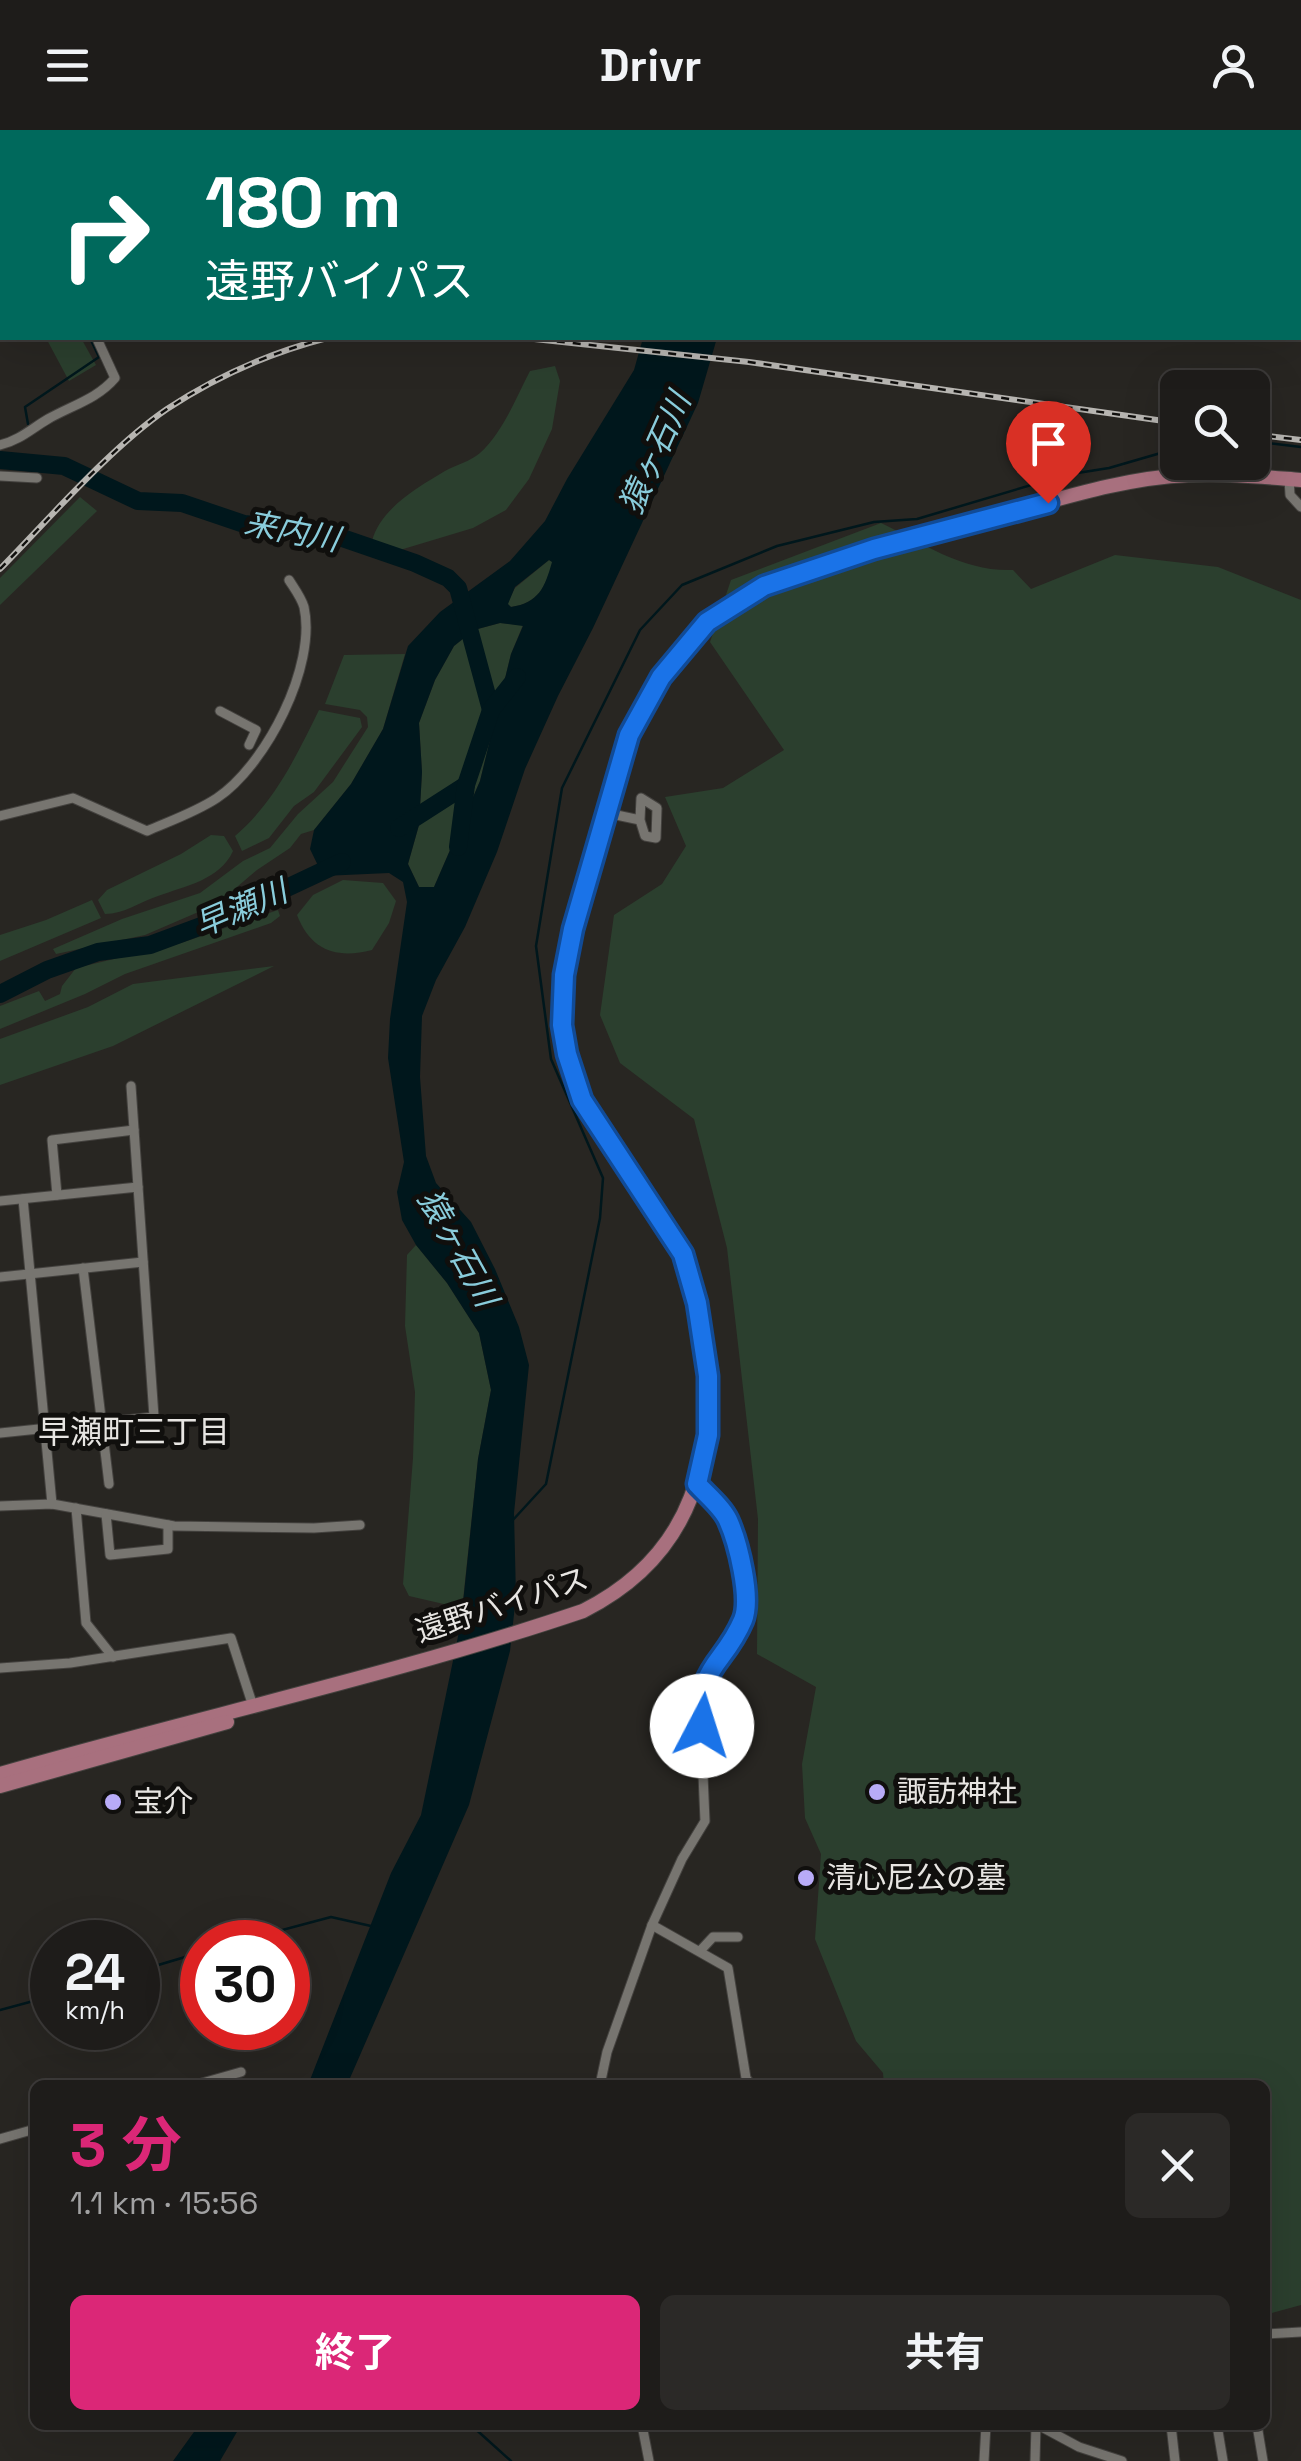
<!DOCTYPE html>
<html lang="ja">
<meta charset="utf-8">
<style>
body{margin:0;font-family:"Space Grotesk","Noto Sans JP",sans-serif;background:#2b2927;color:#f1f3f6;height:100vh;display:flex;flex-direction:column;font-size:38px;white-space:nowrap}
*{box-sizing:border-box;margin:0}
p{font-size:32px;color:#a1a1a2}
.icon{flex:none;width:55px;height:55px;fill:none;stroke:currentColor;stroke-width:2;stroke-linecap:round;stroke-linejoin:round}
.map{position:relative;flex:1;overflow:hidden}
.details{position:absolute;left:30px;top:1950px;width:1240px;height:350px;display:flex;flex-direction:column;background:#1e1c1a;border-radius:15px;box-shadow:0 10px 40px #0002,0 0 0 2px #3c3a39}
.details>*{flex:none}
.banner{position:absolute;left:0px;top:0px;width:1302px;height:210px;box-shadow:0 10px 40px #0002,0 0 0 2px #3c3a39;background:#00695c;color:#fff;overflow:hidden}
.tools{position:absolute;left:1160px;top:240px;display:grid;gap:20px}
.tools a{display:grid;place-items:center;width:110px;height:110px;border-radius:15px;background:#1e1c1a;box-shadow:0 10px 40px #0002,0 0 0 2px #3c3a39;font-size:50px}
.speed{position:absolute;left:30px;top:1790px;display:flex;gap:20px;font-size:50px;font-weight:700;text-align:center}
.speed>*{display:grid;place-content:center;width:130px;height:130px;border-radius:50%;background:#1e1c1a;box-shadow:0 10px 40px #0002,0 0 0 2px #3c3a39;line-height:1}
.speed small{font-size:25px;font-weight:400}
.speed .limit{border:15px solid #d22;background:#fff;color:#111}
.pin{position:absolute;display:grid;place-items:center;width:85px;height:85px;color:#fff;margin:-102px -42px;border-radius:50% 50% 50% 0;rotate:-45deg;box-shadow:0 0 10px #0007}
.pin .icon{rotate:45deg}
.me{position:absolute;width:110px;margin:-55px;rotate:5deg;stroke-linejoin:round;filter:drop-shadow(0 0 8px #0008)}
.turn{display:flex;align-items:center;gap:35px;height:210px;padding:0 40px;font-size:45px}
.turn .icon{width:130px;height:130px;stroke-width:2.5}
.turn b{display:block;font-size:70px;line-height:85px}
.round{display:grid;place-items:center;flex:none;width:105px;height:105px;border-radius:15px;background:#2b2927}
.headline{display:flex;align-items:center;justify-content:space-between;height:170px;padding:0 40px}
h1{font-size:60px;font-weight:700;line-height:75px;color:#db2777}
.cta{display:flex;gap:20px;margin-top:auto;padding:20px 40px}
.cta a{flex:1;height:115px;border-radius:15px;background:#db2777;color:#fff;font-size:40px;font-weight:700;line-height:115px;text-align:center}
.cta a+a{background:#2b2927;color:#f1f3f6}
header{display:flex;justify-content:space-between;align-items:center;height:130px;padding:0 40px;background:#1e1c1a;font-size:45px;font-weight:700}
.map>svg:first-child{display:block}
.green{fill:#2b3f2e}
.water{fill:#00171c;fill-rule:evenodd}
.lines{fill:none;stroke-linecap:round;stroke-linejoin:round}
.stream{stroke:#00171c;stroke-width:2.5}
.river{stroke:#00171c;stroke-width:18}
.minor-casing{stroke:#44423f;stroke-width:11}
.secondary-casing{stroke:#44423f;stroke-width:15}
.trunk-casing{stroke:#44423f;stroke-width:16}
.minor{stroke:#777570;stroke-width:9}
.secondary{stroke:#897375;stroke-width:12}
.trunk{stroke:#a8707e;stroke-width:14}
.rail-casing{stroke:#b7b5b1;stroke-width:6}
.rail{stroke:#100f0d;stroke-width:2.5;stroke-dasharray:8;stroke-linecap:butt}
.route-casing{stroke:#114b97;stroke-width:25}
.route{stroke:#1a73e8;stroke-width:18}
.poi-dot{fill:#b8abf7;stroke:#100f0d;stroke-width:4}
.labels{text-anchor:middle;stroke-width:10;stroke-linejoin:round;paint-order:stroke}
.street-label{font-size:30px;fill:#e7e5e2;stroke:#100f0d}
.poi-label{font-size:30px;fill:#e7e5e2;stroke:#100f0d;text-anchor:start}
.water-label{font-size:32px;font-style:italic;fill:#89ccdb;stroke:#100f0d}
.neighbourhood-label{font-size:32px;fill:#e7e5e2;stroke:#100f0d}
</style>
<header><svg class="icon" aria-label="menu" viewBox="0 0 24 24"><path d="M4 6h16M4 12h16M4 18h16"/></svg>Drivr<svg class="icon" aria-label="person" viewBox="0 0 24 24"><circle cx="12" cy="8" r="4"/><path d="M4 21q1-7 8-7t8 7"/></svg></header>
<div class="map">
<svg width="1301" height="2331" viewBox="0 0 1301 2331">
<rect width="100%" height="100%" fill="#282622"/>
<g class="green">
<path d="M 46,208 L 81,208 L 96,235 L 69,251 Z"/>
<path d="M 555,236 L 560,251 L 552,299 L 529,349 L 506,380 L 473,398 L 400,420 L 372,411 C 380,379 418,357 445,341 C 456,335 471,331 480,323 C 503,302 516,268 530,241 Z"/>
<path d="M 80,367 L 97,381 L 0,475 L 0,448 Z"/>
<path d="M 881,393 C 924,414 964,442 1013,440 L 1031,459 L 1115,425 L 1218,437 L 1301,470 L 1301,2175 L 1265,2185 L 1265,1955 L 884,1955 L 883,1943 L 856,1911 L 815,1809 L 821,1724 L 805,1688 L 802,1634 L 816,1557 L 757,1524 L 758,1389 L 727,1118 L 694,989 L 620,933 L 600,885 L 614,785 L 662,754 L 686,716 L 665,667 L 723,658 L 784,620 L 710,512 L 731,450 Z"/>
<path d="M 549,430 L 553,432 C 545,457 539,473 511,477 L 507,474 L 515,458 Z"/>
<path d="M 500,493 L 523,495 L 511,524 L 480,651 L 434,757 L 419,757 L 408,734 L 419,695 L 422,642 L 419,593 L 435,550 L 454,516 L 474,500 Z"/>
<path d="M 405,524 L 383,599 L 351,654 L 314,700 L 301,704 L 290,718 L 257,740 L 217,774 L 145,805 L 56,824 L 53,819 L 122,789 L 200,763 L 243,731 L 270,718 L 298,684 L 333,652 L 368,597 L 367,587 L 360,580 L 325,574 L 344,525 Z"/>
<path d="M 319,580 L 360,588 L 362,597 L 314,662 L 294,676 L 269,708 L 242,721 L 235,706 C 274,673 297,625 319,580 Z"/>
<path d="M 211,705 L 224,706 L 233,721 C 220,750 185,756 158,766 C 140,772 124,784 105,784 L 98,770 L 107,760 L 181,724 Z"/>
<path d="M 343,750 L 383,753 L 396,771 L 389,793 L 372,820 C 337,829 311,821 297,785 L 313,765 Z"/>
<path d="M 92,770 L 101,788 L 0,831 L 0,805 L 46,790 Z"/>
<path d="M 278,780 L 280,786 L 271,793 L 125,844 L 85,864 L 0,899 L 0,876 L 39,861 L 45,871 L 60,864 L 62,856 L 76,838 L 181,813 Z"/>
<path d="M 274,836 L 113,916 L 0,955 L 0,909 L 88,877 L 133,854 Z"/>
<path d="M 416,1115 L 447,1153 L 479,1203 L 491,1260 L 478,1329 L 463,1470 L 448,1475 L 409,1466 L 403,1454 L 413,1328 L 415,1262 L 405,1196 L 407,1125 Z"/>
</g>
<g class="water">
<path d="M 643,208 L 717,208 L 698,273 L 593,498 L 558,566 L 525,639 L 497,722 L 465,797 L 436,850 L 422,886 L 420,947 L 426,1026 L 436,1053 L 471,1092 L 495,1139 L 519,1197 L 529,1235 L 514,1383 L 516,1466 L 510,1521 L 469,1675 L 347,1955 L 308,1955 L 391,1743 L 421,1685 L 461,1492 L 478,1329 L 491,1260 L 479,1203 L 447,1153 L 416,1115 L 402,1090 L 397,1062 L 404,1032 L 388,928 L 390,889 L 407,772 L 403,752 L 389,743 L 323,746 L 310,719 L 314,700 L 351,654 L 383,599 L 408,516 L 440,482 L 510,431 L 545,391 L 567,349 L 634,240 ZM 549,430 L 552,432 C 545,457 539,473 511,477 L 508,474 L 515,457 ZM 500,493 L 523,496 L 511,524 L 480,651 L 434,757 L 419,757 L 408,734 L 419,695 L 422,642 L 419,593 L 435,550 L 454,516 L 474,500 Z"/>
<path d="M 199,2295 L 241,2295 L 220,2331 L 173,2331 Z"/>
</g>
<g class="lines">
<g class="stream">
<path d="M 232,2 L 236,0"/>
<path d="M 28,294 L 25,277 L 99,227 L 90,208"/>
<path d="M 1252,311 L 1301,317"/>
<path d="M 512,1391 L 546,1354 L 600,1088 L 603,1048 L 551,929 L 536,816 L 562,658 L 640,500 L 682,455 L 777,416 L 874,392 L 917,389 L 1065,345 L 1109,338 L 1178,318"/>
<path d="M 237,1812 L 331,1787 L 371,1796"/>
<path d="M 138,1841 L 202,1822"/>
<path d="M 0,1880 L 52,1866"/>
<path d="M 471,2295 L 511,2331"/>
</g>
<g class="river">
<path d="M 0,330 L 64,336 L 138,371 L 182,373 L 244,394 L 322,401 L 415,433 L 448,448 L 458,458 L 491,580"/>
<path d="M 399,698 L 466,655"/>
<path d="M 458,717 L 466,655 L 491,580 L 517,547"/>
<path d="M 0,864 L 47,840 L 98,822 L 150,815 L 223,788 L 342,732"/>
</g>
<g class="minor-casing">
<g id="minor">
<path d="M 95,0 L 96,2"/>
<path d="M 519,0 L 522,2"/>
<path d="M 381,2 L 386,0"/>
<path d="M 0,315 C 20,310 31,299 48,289 C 73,275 97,269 115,248 L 98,211 L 101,208"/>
<path d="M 0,346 L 37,348"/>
<path d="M 1289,349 L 1290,365 L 1301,377"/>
<path d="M 220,581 L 256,600 L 249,615"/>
<path d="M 607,683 L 640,690 L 641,668 L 657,678 L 656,708 L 645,706 L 640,690"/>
<path d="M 0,686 L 73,668 L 147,701 C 170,691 196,682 217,668 C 266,635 317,536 304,477 C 301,467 294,458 289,450"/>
<path d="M 57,1065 L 52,1010 L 134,1000"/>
<path d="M 23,1069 L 52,1374"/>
<path d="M 0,1071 L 138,1057"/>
<path d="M 83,1138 L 109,1354"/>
<path d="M 0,1147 L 143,1132"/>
<path d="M 0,1303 L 154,1287 L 131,956"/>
<path d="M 0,1376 L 52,1374 L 174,1396 L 314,1398 L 360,1395"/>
<path d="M 76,1378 L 86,1493 L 113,1527"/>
<path d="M 106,1384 L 110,1425 L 168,1419 L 168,1395"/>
<path d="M 0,1538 L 70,1533 L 231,1508 L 253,1576"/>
<path d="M 652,1795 L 728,1838 L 746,1948 L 751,1955"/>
<path d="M 700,1821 L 713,1807 L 738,1807"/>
<path d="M 195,1955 L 241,1942"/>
<path d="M 600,1955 L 607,1922 L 652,1795 L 682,1729 L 705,1691 L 700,1575 L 707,1543 L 733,1509 L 746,1484 L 741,1434 L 727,1386 L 697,1354"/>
<path d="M 0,2009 L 35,1999"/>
<path d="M 1265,2204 L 1301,2202"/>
<path d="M 642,2295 L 649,2331"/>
<path d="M 1038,2295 L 1079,2317 L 1122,2331"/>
<path d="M 1171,2295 L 1175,2331"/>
<path d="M 1217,2295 L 1223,2331"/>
<path d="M 1257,2295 L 1263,2331"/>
<path d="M 984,2331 L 986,2295"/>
<path d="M 1035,2331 L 1036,2295"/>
</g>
</g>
<g class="secondary-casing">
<g id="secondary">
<path d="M 54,2 L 58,0"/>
<path d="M 0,35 L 2,33"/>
</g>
</g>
<g class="trunk-casing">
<g id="trunk">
<path d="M 0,1644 C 194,1588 391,1546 583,1481 C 694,1425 719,1326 702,1210 C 698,1180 694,1146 679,1118 C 641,1044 571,985 563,898 C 556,838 579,777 596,720 C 618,645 629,585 681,523 C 690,512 699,499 710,490 C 781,433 905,410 993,387 C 1057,370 1122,348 1188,345 C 1226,343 1264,347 1301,350"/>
<path d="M 0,1656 L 227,1592"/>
</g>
</g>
<use href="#minor" class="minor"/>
<use href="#secondary" class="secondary"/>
<use href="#trunk" class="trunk"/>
<g class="rail-casing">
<g id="rail">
<path d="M 525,208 L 749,232 L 1178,293"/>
<path d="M 1252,304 L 1301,310"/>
<path d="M 0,439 C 49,389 110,318 167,279 C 217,246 269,223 327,208"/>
</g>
</g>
<use href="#rail" class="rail"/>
</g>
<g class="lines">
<g class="route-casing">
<path id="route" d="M 702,1596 C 697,1534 723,1537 743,1490 C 752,1468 738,1412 728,1390 C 722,1377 707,1365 697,1354 L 708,1305 L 708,1246 L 697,1173 L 683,1124 L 582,970 L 567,924 L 562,895 L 564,845 L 573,799 L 629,605 L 661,547 L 707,492 L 764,456 L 874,419 L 1048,373"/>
</g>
<use href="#route" class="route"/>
</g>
<g class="poi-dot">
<circle cx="877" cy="1662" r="10"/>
<circle cx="113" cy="1672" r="10"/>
<circle cx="806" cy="1748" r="10"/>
</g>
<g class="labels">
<g class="street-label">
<text transform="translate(502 1475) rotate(-18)" y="10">遠野バイパス</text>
</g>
<g class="poi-label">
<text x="897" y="1672">諏訪神社</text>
<text x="133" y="1682">宝介</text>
<text x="826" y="1758">清心尼公の墓</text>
</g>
<g class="water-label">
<text transform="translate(655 323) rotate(-66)" y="11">猿ヶ石川</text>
<text transform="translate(292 401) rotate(11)" y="11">来内川</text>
<text transform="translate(241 778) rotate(-23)" y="11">早瀬川</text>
<text transform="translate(458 1118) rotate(61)" y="11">猿ヶ石川</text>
</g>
<g class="neighbourhood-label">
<text x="134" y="1313">早瀬町三丁目</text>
</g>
</g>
</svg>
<div class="tools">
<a><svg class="icon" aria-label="search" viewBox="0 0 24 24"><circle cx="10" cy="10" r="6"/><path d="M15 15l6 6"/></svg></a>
</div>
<div class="speed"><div>24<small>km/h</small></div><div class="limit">30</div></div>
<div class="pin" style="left:1048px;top:373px;background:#d93025"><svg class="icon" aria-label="arrive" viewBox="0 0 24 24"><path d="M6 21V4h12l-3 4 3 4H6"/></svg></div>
<svg class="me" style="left:702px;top:1596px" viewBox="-20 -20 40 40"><circle r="19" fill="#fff"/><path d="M0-13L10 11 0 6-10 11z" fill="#1a73e8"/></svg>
<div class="banner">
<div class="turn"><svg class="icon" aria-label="right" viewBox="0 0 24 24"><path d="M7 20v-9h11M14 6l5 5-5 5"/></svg><div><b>180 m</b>遠野バイパス</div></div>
</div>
<section class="details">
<div class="headline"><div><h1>3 分</h1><p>1.1 km · 15:56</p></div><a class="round"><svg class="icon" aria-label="close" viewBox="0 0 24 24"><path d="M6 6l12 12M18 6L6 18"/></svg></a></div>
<div class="cta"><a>終了</a><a>共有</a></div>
</section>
</div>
